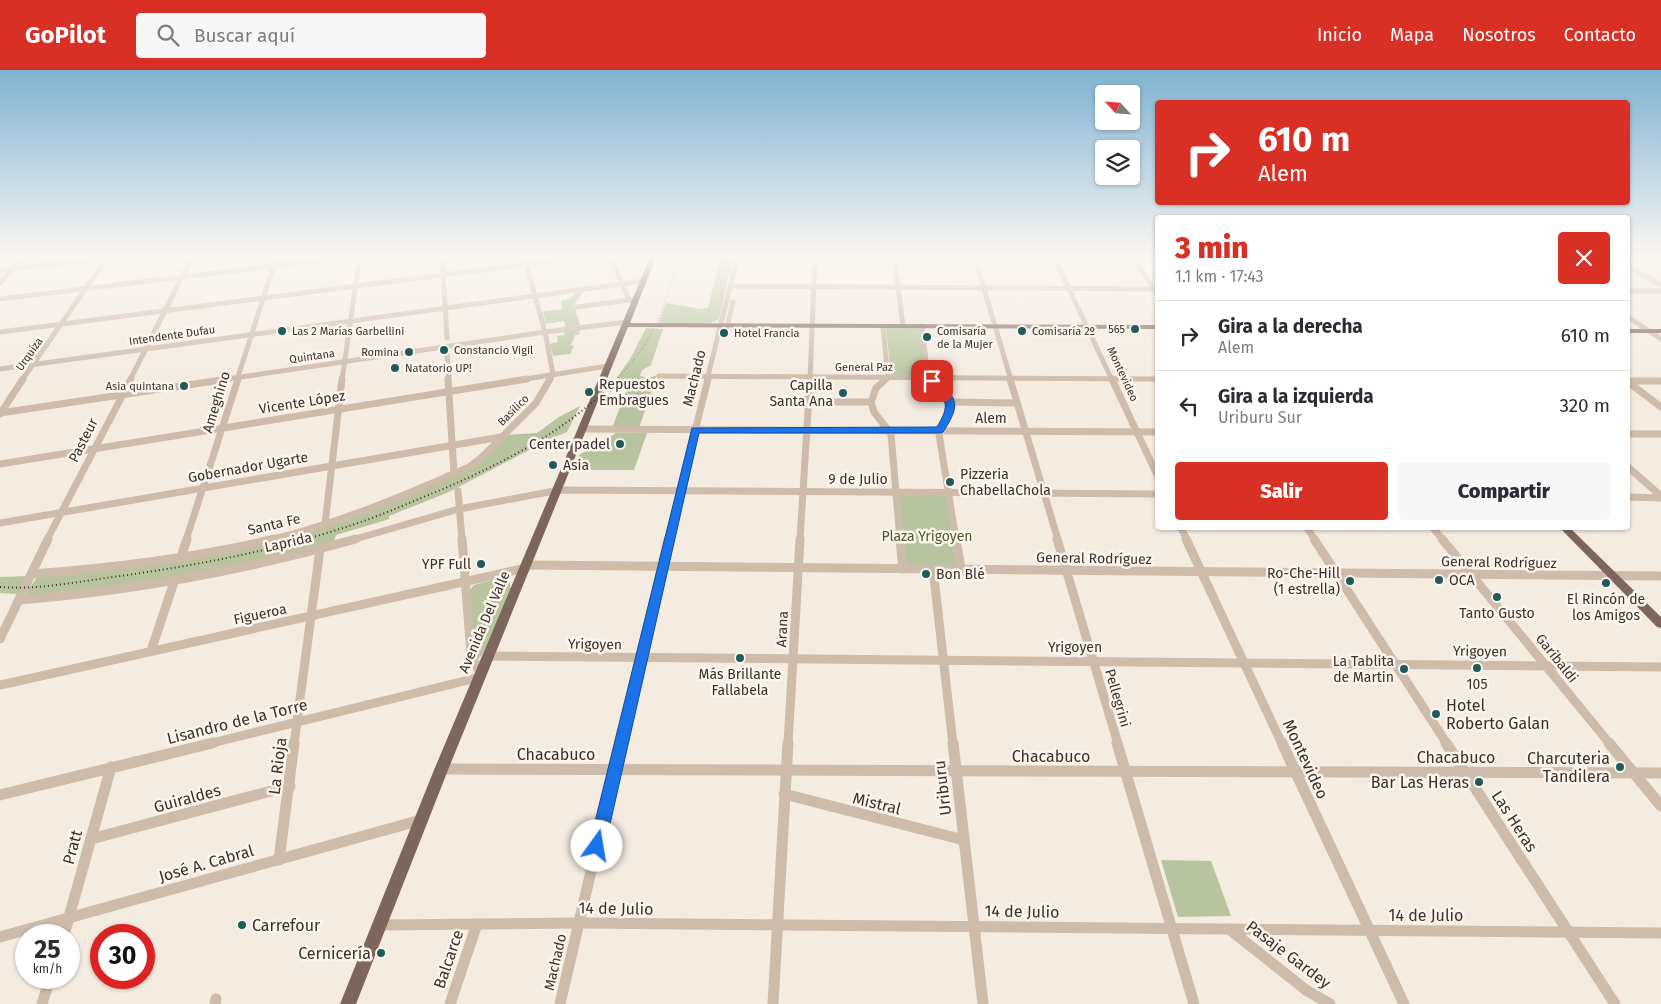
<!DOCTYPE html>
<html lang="es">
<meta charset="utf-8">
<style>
body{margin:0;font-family:"Fira Sans",sans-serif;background:#f7f7f7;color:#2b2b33;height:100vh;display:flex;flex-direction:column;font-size:19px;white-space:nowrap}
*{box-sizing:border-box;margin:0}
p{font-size:16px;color:#7c7c81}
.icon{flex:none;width:28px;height:28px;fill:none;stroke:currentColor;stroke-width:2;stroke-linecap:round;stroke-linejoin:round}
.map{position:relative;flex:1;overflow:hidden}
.sheet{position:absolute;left:1155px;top:145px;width:475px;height:315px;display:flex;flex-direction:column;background:#fff;border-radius:5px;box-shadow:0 1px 4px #0004}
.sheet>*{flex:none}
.top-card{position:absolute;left:1155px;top:30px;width:475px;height:105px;border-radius:5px;box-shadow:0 1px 4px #0004;background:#d93025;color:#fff;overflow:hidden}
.needle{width:32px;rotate:296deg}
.buttons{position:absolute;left:1095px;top:15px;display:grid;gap:10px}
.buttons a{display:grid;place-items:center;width:45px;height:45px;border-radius:5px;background:#fff;box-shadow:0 1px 4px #0004;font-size:25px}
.speed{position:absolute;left:15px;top:854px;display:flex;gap:10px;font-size:25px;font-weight:700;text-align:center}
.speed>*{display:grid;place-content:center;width:65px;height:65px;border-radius:50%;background:#fff;box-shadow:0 1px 4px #0004;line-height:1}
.speed small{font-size:12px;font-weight:400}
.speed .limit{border:8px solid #d22;background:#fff;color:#111}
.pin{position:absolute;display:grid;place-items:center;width:42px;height:42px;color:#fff;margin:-21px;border-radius:10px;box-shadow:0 2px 8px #0006}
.me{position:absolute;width:55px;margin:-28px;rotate:13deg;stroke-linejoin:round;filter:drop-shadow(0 0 4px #0008)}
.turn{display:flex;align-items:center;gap:18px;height:105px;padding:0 20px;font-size:22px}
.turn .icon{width:65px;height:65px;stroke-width:2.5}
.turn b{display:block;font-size:35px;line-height:42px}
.round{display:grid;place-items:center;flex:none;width:52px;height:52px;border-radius:5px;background:#f7f7f7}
.head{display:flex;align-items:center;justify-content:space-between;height:85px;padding:0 20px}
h1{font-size:30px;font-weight:800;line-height:38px;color:#d93025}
.primary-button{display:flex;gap:10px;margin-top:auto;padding:10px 20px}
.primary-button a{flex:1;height:58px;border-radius:5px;background:#d93025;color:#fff;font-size:20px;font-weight:800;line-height:58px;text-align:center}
.primary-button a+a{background:#f7f7f7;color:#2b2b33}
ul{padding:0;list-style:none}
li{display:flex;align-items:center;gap:15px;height:70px;padding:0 20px;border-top:1px solid #e1e1e2}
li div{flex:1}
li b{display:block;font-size:19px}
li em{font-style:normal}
header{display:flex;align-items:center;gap:30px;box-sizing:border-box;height:70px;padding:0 25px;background:#d93025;color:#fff}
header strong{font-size:24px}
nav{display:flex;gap:28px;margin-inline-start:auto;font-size:18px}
.search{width:350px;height:45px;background:#f7f7f7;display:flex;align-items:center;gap:12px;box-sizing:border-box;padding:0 18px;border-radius:5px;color:#7c7c81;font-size:19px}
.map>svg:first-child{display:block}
.green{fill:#b8c4a0}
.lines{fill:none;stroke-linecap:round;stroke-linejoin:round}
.minor-far3{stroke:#cdbbac;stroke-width:5}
.minor-far2{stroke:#cdbbac;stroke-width:7}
.minor-far1{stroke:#cdbbac;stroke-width:9}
.minor{stroke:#cdbbac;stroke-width:11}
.major{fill:#7d675c;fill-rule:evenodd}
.rail-far1{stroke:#3b302b;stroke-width:1;stroke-dasharray:0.5 2.5;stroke-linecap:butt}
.rail{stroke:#3b302b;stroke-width:2;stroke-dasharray:1 3;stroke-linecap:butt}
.route{fill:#1a73e8;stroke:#114b97}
.poi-dot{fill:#1f5a5e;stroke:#fbf5ee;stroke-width:2}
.labels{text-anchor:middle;stroke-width:5;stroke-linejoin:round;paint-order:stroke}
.far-poi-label{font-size:11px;fill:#3b302b;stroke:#fbf5ee;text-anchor:start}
.far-street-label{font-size:11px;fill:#3b302b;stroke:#fbf5ee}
.street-label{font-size:14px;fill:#3b302b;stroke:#fbf5ee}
.poi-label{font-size:14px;fill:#3b302b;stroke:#fbf5ee;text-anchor:start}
.park-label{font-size:14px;fill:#4a5a2e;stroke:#fbf5ee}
.near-poi-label{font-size:16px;fill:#3b302b;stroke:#fbf5ee;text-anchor:end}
.near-street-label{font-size:16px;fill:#3b302b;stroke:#fbf5ee}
</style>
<header>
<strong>GoPilot</strong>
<div class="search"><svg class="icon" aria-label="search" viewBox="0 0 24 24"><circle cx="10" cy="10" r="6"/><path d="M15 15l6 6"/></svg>Buscar aquí</div>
<nav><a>Inicio</a><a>Mapa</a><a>Nosotros</a><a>Contacto</a></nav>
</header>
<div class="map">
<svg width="1661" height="934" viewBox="0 0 1661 934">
<rect width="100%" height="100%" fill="#f4ebe1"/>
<g class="green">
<path d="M 721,185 L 733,185 L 719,249 L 710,253 L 658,254 L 666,233 L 701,239 L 708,238 Z"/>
<path d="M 585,220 L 572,237 L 575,237 L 580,255 L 566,257 L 564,251 L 546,254 L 543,241 L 562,239 L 561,231 C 572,230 573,222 585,220 Z"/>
<path d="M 646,258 L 663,259 L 651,295 L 642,300 L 640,306 L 649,308 L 657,305 L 639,358 L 612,358 L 631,309 L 616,309 L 630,289 Z"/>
<path d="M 886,258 L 921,258 L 926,307 L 891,306 Z"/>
<path d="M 580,259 L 579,265 L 575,265 L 571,275 L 574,276 L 570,284 L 553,286 L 550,274 L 558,272 L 557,266 L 565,265 L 564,261 Z"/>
<path d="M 580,336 L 567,362 L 552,368 L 449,422 L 389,446 L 389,449 L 383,451 L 336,465 L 334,472 L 184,509 L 27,526 L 27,521 L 38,506 L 65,504 L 295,464 L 470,398 L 506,365 L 537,363 L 559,347 Z"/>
<path d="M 616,363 L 647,363 L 634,400 L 573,400 L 579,385 Z"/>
<path d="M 899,424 L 946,424 L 957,496 L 906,496 Z"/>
<path d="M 28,506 L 18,524 L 0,523 L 0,507 Z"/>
<path d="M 493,510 L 510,513 L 511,521 L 482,585 L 478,589 L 475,585 L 469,521 L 474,515 Z"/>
<path d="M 1161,790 L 1211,791 L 1231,846 L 1178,847 Z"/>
</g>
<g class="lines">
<g class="minor-far3">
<path d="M 442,185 L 447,268"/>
<path d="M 524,185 L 545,262 L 553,304 L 549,310"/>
<path d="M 609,185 L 629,229"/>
<path d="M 826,185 L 1158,186"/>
<path d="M 894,185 L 903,256"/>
<path d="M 974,185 L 1011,310"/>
<path d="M 1053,185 L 1112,310"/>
<path d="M 1131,185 L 1158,225"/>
<path d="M 1628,189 L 1661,189"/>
<path d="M 1628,196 L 1661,215"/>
<path d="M 0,200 L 133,185"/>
<path d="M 0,213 L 25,185"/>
<path d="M 731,216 L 1158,219"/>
<path d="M 1628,221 L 1661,221"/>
<path d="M 0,229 L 363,185"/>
<path d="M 570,238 L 636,229"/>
<path d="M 1628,247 L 1661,269"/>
<path d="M 922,256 L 928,308 L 931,310"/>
<path d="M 727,257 L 733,232"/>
<path d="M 883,257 L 888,307 L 884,310"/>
<path d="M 0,262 L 598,185"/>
<path d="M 447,284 L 449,310"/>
<path d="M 0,299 L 644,211"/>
<path d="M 659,306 L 1158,309"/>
<path d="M 22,310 L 109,185"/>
<path d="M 130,310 L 193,185"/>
<path d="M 220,310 L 545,262 L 627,252"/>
<path d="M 237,310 L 277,185"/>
<path d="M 342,310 L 360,185"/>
<path d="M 519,310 L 608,296"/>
<path d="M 707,310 L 738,185"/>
<path d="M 810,310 L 815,185"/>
</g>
<g class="minor-far2">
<path d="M 448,309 L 454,403"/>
<path d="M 886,309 L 876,318 L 871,332 L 874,342 L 891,364 L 900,470"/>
<path d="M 929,309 L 946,324 L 950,334 L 948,346 L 939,364 L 956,470"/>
<path d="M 1010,309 L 1058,470"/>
<path d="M 1112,309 L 1158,407"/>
<path d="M 1628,311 L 1661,311"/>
<path d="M 1628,312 L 1661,337"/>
<path d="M 807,332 L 871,332"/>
<path d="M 951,332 L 1017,333"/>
<path d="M 0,343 L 228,309"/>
<path d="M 0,344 L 23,309"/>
<path d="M 583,359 L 1158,362"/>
<path d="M 1628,364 L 1661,364"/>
<path d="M 0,394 L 527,309"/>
<path d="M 1628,397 L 1661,426"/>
<path d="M 458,421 L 462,470"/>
<path d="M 1628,427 L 1661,428"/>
<path d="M 0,453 L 501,367"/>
<path d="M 325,454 L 342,309"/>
<path d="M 1181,458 L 1187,470"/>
<path d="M 1307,458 L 1315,470"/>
<path d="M 1433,458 L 1443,470"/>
<path d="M 47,470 L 131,309"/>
<path d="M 186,470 L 238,309"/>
<path d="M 270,470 C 339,453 404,426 469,397 L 482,387 L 536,333 L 550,309"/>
<path d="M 352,470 L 459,439 L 559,420 L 1158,424"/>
<path d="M 668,470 L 708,309"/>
<path d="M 800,470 L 810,309"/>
</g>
<g class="minor-far1">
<path d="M 900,469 L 903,499"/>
<path d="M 956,469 L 961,499"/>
<path d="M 1057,469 L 1118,674"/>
<path d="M 1186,469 L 1282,674"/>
<path d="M 1314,469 L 1447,674"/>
<path d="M 1442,469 L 1610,674"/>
<path d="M 181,487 L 187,469"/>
<path d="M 527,495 L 1661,506"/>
<path d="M 933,499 L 953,674"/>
<path d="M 32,504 C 114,498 195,488 275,469"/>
<path d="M 19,530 C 133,521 246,500 356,469"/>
<path d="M 0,569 L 48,469"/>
<path d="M 151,581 L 174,512"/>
<path d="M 489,586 L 1661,597"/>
<path d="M 0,615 L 526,498"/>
<path d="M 208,674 L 481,607 L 471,583 L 462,469"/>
<path d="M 294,674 L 320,479"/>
<path d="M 620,674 L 668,469"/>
<path d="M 788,674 L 800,469"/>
</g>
<g class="minor">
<path d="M 953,673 L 983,934"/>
<path d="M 1117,673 L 1194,934"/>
<path d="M 1282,673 L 1404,934"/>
<path d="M 1446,673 L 1615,934"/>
<path d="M 1609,673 L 1661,736"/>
<path d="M 442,699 L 1661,703"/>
<path d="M 784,724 L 964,770"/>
<path d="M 0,725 L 213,673"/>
<path d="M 91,769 L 290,716"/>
<path d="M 279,790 L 294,673"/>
<path d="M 381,855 L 579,853 L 1661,863"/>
<path d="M 1229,859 L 1306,920 L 1330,934"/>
<path d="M 64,865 L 111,697"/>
<path d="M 0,867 L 421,750"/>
<path d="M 42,934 L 50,908"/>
<path d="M 215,934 L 216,929"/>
<path d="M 450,934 L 477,854"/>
<path d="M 560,934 L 621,673"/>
<path d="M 773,934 L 788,673"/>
</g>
<g class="major">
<path d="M 651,185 L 657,185 L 630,253 L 1158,255 L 1158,259 L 628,257 L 448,700 L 356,934 L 340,934 L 434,700 Z"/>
<rect x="1628" y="259" width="33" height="4"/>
<path d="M 1560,458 L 1570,458 L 1661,547 L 1661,558 L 1657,557 Z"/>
</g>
<path class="rail-far1" d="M 616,310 C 656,269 663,237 681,185"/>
<path class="rail" d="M 0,517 C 37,520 76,512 113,507 C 193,496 275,481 352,455 C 383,445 413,431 443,419 C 507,391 568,360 617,309"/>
</g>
<linearGradient id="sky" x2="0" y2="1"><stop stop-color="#7eb2d2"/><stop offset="0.59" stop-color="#faf6f2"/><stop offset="1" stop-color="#faf6f2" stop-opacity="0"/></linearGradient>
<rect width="1661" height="316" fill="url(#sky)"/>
<path class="route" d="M 929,309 L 936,309 C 959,329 960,336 943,362 L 940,363 L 699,363 L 605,776 L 603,781 L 597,783 L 591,781 L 589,776 L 692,358 L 937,357 C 950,335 948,330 929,313 Z"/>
<g class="poi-dot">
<circle cx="1135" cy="259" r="5"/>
<circle cx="282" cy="261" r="5"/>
<circle cx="1022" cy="261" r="5"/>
<circle cx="724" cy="263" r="5"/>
<circle cx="927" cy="267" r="5"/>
<circle cx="444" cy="280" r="5"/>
<circle cx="409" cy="282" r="5"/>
<circle cx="395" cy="298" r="5"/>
<circle cx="184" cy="316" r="5"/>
<circle cx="589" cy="322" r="5"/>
<circle cx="843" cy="323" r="5"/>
<circle cx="620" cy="374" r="5"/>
<circle cx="553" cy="395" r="5"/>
<circle cx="950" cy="412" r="5"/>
<circle cx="481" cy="494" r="5"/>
<circle cx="926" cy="504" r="5"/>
<circle cx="1439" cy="510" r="5"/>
<circle cx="1350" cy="511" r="5"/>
<circle cx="1606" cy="513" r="5"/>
<circle cx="1497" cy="527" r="5"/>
<circle cx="740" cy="588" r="5"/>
<circle cx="1477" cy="598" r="5"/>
<circle cx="1404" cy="599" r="5"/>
<circle cx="1436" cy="644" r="5"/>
<circle cx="1620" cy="697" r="5"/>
<circle cx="1479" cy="712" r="5"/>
<circle cx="242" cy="855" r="5"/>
<circle cx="381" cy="883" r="5"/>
</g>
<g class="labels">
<g class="far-poi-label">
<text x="1125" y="263" text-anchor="end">565</text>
<text x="292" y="265">Las 2 Marías Garbellini</text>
<text x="937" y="265">Comisaría<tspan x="937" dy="13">de la Mujer</tspan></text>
<text x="1032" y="265">Comisaría 2º</text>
<text x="734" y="267">Hotel Francia</text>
<text x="454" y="284">Constancio Vigil</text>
<text x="399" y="286" text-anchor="end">Romina</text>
<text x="405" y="302">Natatorio UP!</text>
<text x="174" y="320" text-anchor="end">Asia quintana</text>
</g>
<g class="far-street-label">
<text transform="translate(172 265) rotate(-8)" y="4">Intendente Dufau</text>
<text transform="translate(29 284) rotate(-55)" y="4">Urquiza</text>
<text transform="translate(312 286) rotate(-8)" y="4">Quintana</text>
<text x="864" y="301">General Paz</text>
<text transform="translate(1123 304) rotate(65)" y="4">Montevideo</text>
<text transform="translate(513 340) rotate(-45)" y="4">Basílico</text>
</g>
<g class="street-label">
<text transform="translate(694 308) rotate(-76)" y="5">Machado</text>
<text transform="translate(216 332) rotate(-73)" y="5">Ameghino</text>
<text transform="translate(302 332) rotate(-9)" y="5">Vicente López</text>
<text x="991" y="353">Alem</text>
<text transform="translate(83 370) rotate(-63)" y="5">Pasteur</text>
<text transform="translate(248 397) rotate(-10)" y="5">Gobernador Ugarte</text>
<text x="858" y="414">9 de Julio</text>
<text transform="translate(274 454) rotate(-13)" y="5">Santa Fe</text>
<text transform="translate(288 472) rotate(-13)" y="5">Laprida</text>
<text transform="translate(1094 488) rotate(1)" y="5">General Rodríguez</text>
<text transform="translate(1499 492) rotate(1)" y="5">General Rodríguez</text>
<text transform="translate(260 544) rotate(-12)" y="5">Figueroa</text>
<text transform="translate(484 552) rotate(-67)" y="5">Avenida Del Valle</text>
<text transform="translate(782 559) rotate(-87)" y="5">Arana</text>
<text transform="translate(595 574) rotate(1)" y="5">Yrigoyen</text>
<text x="1075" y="582">Yrigoyen</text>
<text transform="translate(1480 581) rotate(1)" y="5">Yrigoyen</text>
<text transform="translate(1557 588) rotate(51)" y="5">Garibaldi</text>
<text transform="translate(1118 628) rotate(74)" y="5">Pellegrini</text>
<text transform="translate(555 892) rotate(-77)" y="5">Machado</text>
</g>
<g class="poi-label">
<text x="599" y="319">Repuestos<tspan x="599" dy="16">Embragues</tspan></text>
<text x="833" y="320" text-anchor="end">Capilla<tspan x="833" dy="16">Santa Ana</tspan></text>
<text x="610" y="379" text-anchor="end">Center padel</text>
<text x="563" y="400">Asia</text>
<text x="960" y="409">Pizzeria<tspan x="960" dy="16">ChabellaChola</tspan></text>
<text x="471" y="499" text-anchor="end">YPF Full</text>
<text x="1340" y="508" text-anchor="end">Ro-Che-Hill<tspan x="1340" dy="16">(1 estrella)</tspan></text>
<text x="936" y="509">Bon Blé</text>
<text x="1449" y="515">OCA</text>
<text x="1606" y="534" text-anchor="middle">El Rincón de<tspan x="1606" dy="16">los Amigos</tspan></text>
<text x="1497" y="548" text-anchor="middle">Tanto Gusto</text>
<text x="1394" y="596" text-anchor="end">La Tablita<tspan x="1394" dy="16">de Martin</tspan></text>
<text x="740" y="609" text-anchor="middle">Más Brillante<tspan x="740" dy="16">Fallabela</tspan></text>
<text x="1477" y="619" text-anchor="middle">105</text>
</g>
<g class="park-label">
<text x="927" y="471">Plaza Yrigoyen</text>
</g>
<g class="near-poi-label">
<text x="1446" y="641" text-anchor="start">Hotel<tspan x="1446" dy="18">Roberto Galan</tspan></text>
<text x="1610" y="694">Charcuteria<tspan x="1610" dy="18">Tandilera</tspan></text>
<text x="1469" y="718">Bar Las Heras</text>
<text x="252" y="861" text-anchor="start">Carrefour</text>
<text x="371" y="889">Cernicería</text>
</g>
<g class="near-street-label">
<text transform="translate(237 651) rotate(-14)" y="6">Lisandro de la Torre</text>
<text x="556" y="690">Chacabuco</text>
<text x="1051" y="692">Chacabuco</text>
<text x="1456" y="693">Chacabuco</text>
<text transform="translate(1306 689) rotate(65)" y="6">Montevideo</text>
<text transform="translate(277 696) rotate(-83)" y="6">La Rioja</text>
<text transform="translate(942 718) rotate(-97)" y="6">Uriburu</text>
<text transform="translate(187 728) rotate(-15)" y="6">Guiraldes</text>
<text transform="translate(877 733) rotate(14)" y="6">Mistral</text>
<text transform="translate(1515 751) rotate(57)" y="6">Las Heras</text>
<text transform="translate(72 777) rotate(-75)" y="6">Pratt</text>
<text transform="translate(206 793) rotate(-16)" y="6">José A. Cabral</text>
<text transform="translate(616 838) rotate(1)" y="6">14 de Julio</text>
<text transform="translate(1022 841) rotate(1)" y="6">14 de Julio</text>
<text x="1426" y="851">14 de Julio</text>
<text transform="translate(1289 884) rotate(37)" y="6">Pasaje Gardey</text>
<text transform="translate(448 889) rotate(-71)" y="6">Balcarce</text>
</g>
</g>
</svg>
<div class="buttons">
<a><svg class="needle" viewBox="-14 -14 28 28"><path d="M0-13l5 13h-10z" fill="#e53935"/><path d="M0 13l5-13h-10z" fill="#7c7c81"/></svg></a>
<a><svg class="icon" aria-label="layers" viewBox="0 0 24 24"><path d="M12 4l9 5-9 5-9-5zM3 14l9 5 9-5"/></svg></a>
</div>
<div class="speed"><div>25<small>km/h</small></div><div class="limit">30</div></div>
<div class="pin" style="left:932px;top:311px;background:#d93025"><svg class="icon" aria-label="arrive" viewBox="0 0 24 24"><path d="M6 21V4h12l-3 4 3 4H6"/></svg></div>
<svg class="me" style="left:597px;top:776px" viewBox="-20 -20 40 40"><circle r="19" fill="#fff"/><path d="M0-13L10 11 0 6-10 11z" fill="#1a73e8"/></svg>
<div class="top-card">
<div class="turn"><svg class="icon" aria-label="right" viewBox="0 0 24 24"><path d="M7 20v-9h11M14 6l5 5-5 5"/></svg><div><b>610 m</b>Alem</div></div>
</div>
<section class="sheet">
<div class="head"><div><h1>3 min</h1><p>1.1 km · 17:43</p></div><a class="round" style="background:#d93025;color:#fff"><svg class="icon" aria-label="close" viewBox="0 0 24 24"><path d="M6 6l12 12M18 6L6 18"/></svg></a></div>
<ul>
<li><svg class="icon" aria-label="right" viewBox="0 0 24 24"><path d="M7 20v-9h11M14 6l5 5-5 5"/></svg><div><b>Gira a la derecha</b><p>Alem</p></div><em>610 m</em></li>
<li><svg class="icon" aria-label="left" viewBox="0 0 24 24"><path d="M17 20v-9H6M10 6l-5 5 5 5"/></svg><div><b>Gira a la izquierda</b><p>Uriburu Sur</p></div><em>320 m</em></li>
</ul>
<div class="primary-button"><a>Salir</a><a>Compartir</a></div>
</section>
</div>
